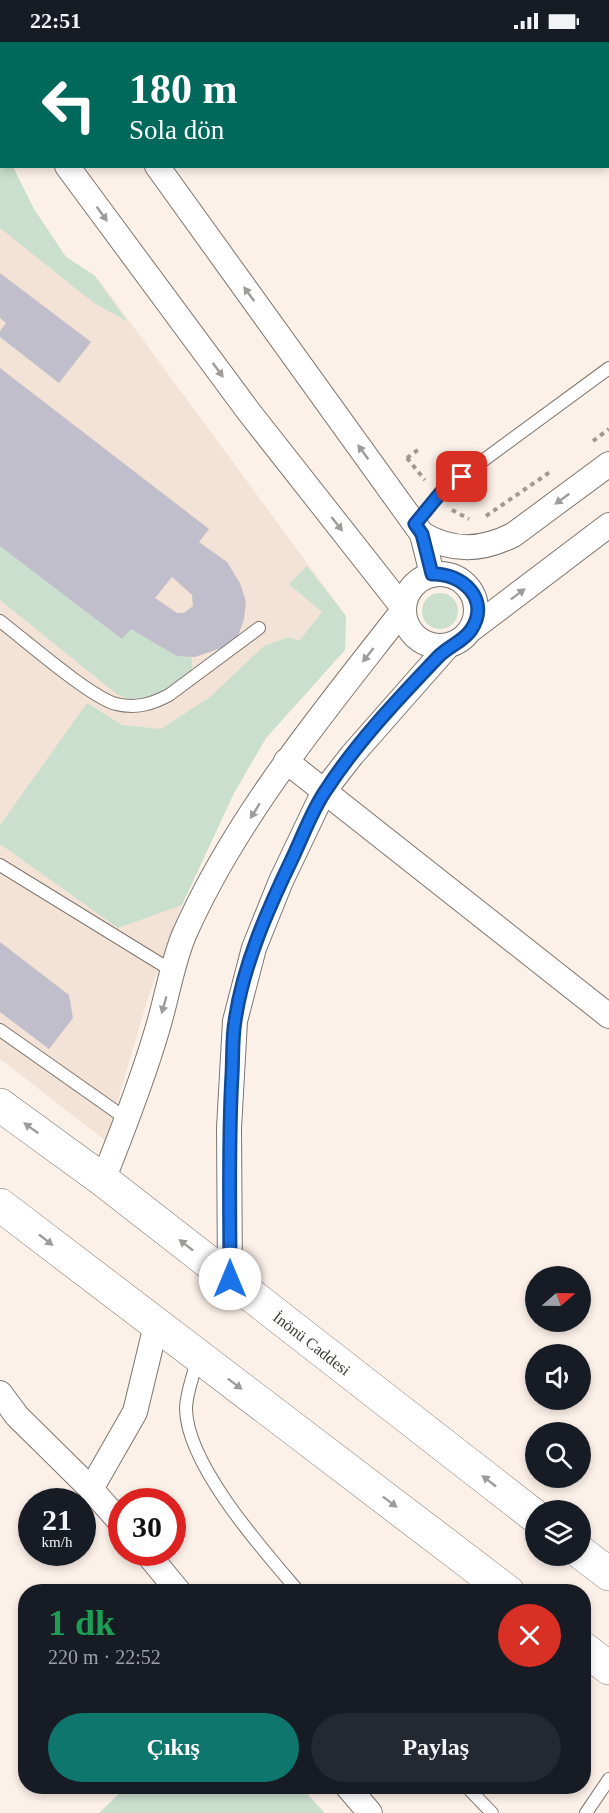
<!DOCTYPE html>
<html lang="tr">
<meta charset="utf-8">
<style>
body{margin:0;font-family:"Times New Roman",serif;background:#242831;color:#f1f3f6;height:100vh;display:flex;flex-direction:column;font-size:22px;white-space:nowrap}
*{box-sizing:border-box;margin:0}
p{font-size:20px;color:#9ea1a6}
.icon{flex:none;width:33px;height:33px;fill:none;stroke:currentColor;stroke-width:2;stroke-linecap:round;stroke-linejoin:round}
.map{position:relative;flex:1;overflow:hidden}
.drawer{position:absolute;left:18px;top:1542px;width:573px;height:210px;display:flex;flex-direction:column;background:#171b24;border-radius:24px;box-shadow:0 3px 9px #0003}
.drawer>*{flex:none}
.guide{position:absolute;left:0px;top:0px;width:609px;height:126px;box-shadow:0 3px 9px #0003;background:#00695c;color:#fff;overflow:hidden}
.needle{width:39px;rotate:70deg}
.tools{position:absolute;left:525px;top:1224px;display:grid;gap:12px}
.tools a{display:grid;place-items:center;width:66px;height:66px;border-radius:50%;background:#171b24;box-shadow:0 3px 9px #0003;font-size:30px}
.speed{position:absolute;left:18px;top:1446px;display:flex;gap:12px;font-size:30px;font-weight:700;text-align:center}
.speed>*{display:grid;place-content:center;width:78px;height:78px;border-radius:50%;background:#171b24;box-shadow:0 3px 9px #0003;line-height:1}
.speed small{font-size:15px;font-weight:400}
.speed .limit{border:9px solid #d22;background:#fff;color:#111}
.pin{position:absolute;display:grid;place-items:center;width:51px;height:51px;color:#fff;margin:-26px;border-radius:12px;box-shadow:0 3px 9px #0006}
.me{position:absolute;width:66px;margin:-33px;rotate:0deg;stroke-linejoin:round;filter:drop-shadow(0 0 4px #0008)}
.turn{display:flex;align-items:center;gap:21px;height:126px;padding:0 30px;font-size:27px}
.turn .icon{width:78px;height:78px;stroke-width:2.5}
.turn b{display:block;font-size:42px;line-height:51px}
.round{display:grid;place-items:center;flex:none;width:63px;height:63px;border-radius:32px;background:#242831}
.headline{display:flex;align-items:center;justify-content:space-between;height:102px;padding:0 30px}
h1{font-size:36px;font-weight:600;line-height:45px;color:#1e9e55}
.button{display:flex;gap:12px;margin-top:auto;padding:12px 30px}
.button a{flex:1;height:69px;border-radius:36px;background:#0f766e;color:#fff;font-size:24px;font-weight:600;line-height:69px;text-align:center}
.button a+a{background:#242831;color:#f1f3f6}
.status{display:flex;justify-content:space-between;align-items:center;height:42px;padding:0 30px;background:#171b24;direction:ltr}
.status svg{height:16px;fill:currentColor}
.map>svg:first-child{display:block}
.built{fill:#f3e3d6}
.green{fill:#cadfcd}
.building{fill:#c0beca;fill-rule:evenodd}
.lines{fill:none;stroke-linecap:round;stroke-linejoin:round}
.service-casing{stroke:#7e756d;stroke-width:14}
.minor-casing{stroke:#7e756d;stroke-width:26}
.secondary-casing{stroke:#7e756d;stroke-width:34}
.path{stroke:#a09892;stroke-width:4;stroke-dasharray:4.5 4.5;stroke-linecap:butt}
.service{stroke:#fff;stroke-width:12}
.minor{stroke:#fff;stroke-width:24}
.secondary{stroke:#fff;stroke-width:33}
.oneway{fill:#9e9c9a}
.route-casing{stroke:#114b97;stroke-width:15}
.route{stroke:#1a73e8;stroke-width:10}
.labels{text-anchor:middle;stroke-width:6;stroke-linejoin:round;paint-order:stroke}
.street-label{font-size:16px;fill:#3e3a36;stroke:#fff}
</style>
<div class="status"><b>22:51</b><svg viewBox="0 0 49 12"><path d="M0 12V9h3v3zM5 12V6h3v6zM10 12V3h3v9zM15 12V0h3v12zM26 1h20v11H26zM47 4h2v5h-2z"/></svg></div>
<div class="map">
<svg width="609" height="1771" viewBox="0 0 609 1771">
<rect width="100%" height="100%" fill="#fcf1e9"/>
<path class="built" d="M 0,91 L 2,124 L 13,125 L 34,167 L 66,215 L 94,233 L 102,242 L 346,574 L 345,608 L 266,696 L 234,751 L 182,863 L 148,956 L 106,1099 L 0,1017 Z"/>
<g class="green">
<path d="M 0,91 L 2,124 L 13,125 L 34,167 L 66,215 L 94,233 L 128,280 L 94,261 L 0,186 Z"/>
<path d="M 0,472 L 181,602 L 192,618 L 192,631 L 180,649 L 142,661 L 118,653 L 0,558 Z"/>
<path d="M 307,524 L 346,574 L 345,608 L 266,696 L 234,751 L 182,863 L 118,886 L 0,802 L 0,783 L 87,661 L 122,683 L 161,687 L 210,655 L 264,604 L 289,595 L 299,599 L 322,570 L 289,542 Z"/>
<circle cx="440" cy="569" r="18"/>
<path d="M 126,1745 L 301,1745 L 325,1771 L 99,1771 Z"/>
</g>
<g class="building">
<path d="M 0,231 L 91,300 L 59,341 L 0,295 L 0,289 L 6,281 L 0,276 Z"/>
<path d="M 0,326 L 209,487 L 199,500 L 227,520 L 240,541 L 246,560 L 244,577 L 238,594 L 227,604 L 195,615 L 177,614 L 131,587 L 122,597 L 0,504 ZM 172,535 L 192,553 L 193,564 L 184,571 L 177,571 L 155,556 Z"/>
<path d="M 0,900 L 69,953 L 73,976 L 49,1007 L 0,970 Z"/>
</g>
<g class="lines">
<g class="service-casing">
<g id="service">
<path d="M 0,34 L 2,33"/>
<path d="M 415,482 L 443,448 L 609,326"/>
<path d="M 0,579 C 25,598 90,655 116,662 C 136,667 152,662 169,653 L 259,586"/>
<path d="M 0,823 L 174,930"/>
<path d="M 0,988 L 128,1078"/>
<path d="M 197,1317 C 194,1333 186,1351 186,1367 C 187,1423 263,1508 299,1550"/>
<path d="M 466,1744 L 492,1771"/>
<path d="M 586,1771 L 609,1737"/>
</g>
</g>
<g class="minor-casing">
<g id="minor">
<path d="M 57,2 L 60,0"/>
<path d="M 0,9 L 2,13"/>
<path d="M 67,124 L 249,370 L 404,567 C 324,670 237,773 184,893 C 172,922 167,955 158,985 C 143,1037 123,1088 103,1138"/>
<path d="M 157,124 L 422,492 L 432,532"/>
<path d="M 422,492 C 453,510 481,509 513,493 L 609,422"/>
<circle cx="440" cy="568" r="36"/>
<path d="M 472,587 L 609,483"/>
<path d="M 286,719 L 609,974"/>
<path d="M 230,1237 L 229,1086 L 235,979 L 254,906 L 281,839 L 324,749 L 352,713 L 448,604"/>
<path d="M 0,1351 L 17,1374 L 91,1447"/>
<path d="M 122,1482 L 91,1447 L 135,1370 L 156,1283"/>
<path d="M 146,1510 L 179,1550"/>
<path d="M 347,1744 L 370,1771"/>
</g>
</g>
<g class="secondary-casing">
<g id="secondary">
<path d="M 0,1063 L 103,1138 L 536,1475"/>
<path d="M 0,1163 L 508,1550"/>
<path d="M 580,1510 L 609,1532"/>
<path d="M 584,1607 L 609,1626"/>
</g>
</g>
<g class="path">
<path d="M 593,399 L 609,387"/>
<path d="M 407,416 L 425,438"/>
<path d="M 407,416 L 419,407"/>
<path d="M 452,468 L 469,477"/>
<path d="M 486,474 L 550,430"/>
</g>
<use href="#service" class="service"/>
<use href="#minor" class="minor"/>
<use href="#secondary" class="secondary"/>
</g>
<defs><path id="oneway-solid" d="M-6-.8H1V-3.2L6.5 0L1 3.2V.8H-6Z" transform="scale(1.5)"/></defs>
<g class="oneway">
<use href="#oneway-solid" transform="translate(102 172) rotate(54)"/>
<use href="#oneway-solid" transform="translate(249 252) rotate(-126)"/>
<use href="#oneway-solid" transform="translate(218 328) rotate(54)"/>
<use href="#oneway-solid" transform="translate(363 410) rotate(-126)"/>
<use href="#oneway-solid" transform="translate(562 457) rotate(144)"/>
<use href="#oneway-solid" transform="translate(337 482) rotate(52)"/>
<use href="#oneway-solid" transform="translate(518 552) rotate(-37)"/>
<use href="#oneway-solid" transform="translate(368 613) rotate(128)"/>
<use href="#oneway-solid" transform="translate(255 769) rotate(122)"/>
<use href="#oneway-solid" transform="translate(164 963) rotate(106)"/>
<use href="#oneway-solid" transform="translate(31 1086) rotate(-144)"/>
<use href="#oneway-solid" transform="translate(46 1198) rotate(38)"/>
<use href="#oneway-solid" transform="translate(186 1203) rotate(-142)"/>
<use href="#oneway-solid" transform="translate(235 1342) rotate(37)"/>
<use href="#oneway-solid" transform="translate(489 1439) rotate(-142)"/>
<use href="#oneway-solid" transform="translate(390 1460) rotate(37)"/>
</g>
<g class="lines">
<g class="route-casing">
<path id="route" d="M 230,1237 C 230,1169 228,1101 232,1033 C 233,1015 232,996 235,979 C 243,923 268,867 292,817 C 303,794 312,768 326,748 C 357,700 398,657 437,616 C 448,604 463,600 471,588 C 491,558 463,531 432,532 L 422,492 L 415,482 L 443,448 L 462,435"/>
</g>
<use href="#route" class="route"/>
</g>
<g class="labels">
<g class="street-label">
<text transform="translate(312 1301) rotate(38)" y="6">İnönü Caddesi</text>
</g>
</g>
</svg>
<div class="tools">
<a><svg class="needle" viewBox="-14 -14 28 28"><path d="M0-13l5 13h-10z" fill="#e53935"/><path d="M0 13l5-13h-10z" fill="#9ea1a6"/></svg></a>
<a><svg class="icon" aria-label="sound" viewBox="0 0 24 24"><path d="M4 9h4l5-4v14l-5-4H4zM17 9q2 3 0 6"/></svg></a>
<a><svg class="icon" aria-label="search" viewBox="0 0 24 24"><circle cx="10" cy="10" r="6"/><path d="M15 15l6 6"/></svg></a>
<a><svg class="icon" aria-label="layers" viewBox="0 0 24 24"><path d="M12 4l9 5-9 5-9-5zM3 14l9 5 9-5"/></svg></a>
</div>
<div class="speed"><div>21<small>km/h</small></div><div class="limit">30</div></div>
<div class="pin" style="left:462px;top:435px;background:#d93025"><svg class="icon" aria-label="arrive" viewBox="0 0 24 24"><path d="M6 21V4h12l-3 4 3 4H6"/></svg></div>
<svg class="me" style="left:230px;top:1237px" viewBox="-20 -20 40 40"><circle r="19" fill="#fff"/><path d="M0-13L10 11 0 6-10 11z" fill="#1a73e8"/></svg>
<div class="guide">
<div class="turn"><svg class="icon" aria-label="left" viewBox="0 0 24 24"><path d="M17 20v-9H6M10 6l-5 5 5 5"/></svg><div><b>180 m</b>Sola dön</div></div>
</div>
<section class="drawer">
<div class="headline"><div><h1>1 dk</h1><p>220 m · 22:52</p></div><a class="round" style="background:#d93025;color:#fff"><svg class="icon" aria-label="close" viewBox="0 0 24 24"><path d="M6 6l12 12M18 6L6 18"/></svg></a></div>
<div class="button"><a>Çıkış</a><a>Paylaş</a></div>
</section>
</div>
